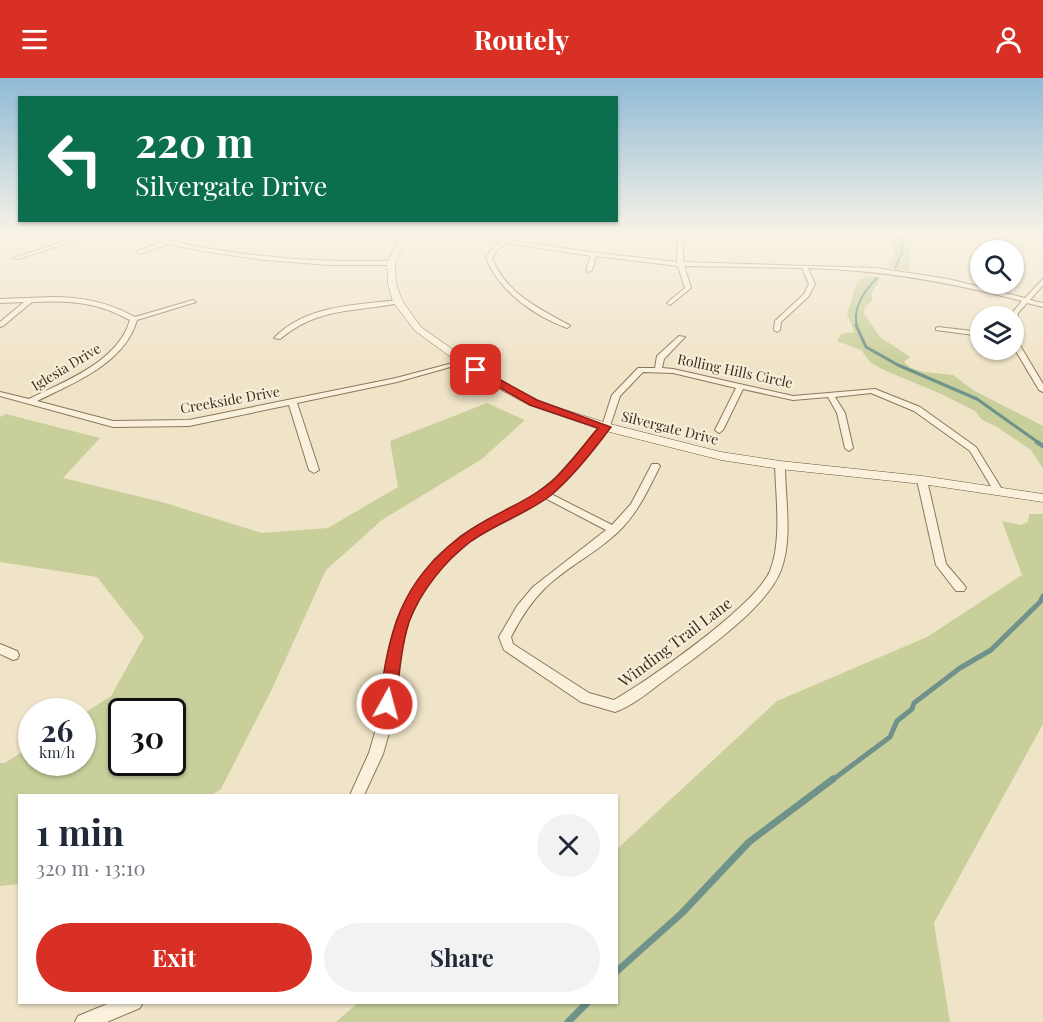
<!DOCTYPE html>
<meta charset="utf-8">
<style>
body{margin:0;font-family:"Playfair Display",serif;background:#f2f2f3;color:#1f2937;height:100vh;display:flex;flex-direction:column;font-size:22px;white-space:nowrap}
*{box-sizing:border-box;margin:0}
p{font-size:20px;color:#747a83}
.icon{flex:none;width:33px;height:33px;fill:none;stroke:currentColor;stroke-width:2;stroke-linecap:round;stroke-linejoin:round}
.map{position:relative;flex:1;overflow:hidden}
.panel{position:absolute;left:18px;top:716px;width:600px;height:210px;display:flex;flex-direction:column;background:#fff;border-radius:0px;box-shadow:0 2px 4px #0004}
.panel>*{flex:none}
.hud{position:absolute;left:18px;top:18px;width:600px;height:126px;border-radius:0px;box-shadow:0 2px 4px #0004;background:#0b6e4f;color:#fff;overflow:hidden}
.fabs{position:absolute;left:970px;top:162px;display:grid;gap:12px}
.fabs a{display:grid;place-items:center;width:54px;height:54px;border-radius:50%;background:#fff;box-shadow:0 2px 4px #0004;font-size:30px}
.speed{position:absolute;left:18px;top:620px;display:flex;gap:12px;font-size:30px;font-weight:700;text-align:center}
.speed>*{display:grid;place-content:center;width:78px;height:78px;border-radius:50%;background:#fff;box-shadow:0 2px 4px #0004;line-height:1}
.speed small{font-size:15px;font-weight:400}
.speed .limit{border:3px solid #111;border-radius:9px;background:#fff;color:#111}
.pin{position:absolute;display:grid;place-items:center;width:51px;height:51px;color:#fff;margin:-26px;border-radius:12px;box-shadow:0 3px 9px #0006}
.me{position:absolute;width:66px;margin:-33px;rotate:7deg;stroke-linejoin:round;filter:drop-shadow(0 0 4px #0008)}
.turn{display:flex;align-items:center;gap:21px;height:126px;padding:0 18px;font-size:27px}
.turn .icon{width:78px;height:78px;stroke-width:2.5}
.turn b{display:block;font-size:42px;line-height:51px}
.round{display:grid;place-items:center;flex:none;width:63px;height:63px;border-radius:32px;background:#f2f2f3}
.head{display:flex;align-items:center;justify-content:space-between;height:102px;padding:0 18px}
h1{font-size:36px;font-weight:700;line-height:45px}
.primary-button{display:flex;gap:12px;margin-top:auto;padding:12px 18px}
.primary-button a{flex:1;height:69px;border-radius:36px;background:#d93025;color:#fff;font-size:24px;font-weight:700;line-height:69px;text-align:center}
.primary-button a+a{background:#f2f2f3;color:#1f2937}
header{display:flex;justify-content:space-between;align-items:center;height:78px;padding:0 18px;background:#d93025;color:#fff;font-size:27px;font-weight:700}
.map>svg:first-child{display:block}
.green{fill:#c9cf9b;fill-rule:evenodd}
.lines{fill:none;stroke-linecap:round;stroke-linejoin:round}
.stream-far4{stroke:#6f938a;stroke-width:2}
.stream-far3{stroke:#6f938a;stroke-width:3}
.stream-far2{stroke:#6f938a;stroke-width:4.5}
.stream-far1{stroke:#6f938a;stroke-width:5}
.stream{stroke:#6f938a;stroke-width:7}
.street-casing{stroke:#8d765c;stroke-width:2}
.secondary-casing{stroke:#6f573f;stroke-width:1}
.street{fill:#faf1dc;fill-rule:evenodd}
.secondary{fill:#faf1dc;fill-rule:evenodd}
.route{fill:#d93025;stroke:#8d1f18;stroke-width:1.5}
.labels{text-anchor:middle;stroke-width:4.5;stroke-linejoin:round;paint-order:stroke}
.far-street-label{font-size:14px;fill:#3d2e20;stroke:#f7eed8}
.street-label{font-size:16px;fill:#3d2e20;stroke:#f7eed8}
</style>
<header><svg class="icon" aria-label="menu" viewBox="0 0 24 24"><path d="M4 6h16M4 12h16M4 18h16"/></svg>Routely<svg class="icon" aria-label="person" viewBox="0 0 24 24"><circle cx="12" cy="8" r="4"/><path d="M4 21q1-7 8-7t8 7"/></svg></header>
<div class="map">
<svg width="1043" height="944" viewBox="0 0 1043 944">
<rect width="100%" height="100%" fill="#f0e4c8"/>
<g class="green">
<path d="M 897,157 L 921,157 L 911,166 L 909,193 L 888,189 L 894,179 L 892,164 Z"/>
<path d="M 867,198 L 881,200 L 872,214 L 872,223 L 865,229 L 864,236 L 880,259 L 910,279 L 904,284 L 911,290 L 924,294 L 953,297 L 973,312 L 1043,348 L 1043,391 L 1031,372 L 997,349 L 982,342 L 975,333 L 941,316 L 884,292 L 871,285 L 861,272 L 837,263 L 841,256 L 855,254 L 847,237 L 857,203 Z"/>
<path d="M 487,325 L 525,342 L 482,381 L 382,442 L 326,492 L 272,611 L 221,711 L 211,717 L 20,717 L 19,806 L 0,808 L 0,685 L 5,685 L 31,668 L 32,684 L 82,684 L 83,636 L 111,618 L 144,559 L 97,499 L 0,484 L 0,339 L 6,336 L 100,360 L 63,400 L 162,424 L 262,455 L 328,450 L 398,409 L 390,363 ZM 122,633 L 172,633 L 172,684 L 122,684 Z"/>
<path d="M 1029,436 L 1043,436 L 1043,646 L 934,845 L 950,944 L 336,944 L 359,924 L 616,924 L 617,771 L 777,623 L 927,559 L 1022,497 L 1002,443 L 1021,447 L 1028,444 Z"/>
</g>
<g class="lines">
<g class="stream-far4">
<path d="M 895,190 L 902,175 L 902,157"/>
<path d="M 857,249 C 852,230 864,213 877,200"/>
</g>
<path class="stream-far3" d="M 856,247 L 866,269 L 898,287 L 977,321 L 1039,365"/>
<path class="stream-far2" d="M 1037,364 L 1043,368"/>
<path class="stream-far1" d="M 831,703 L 890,659 L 897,643 L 912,631 L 914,625 L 960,590 L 991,572 L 1040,524 L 1043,518"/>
<g class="stream">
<path d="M 616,894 L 682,835 L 749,764 L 833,701"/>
<path d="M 568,944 L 588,924"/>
</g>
<g class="street-casing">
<g id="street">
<path d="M 84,157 L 92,157 L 18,181 L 13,180 Z"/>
<path d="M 139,157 L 147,157 C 227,178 308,185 391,183 L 394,185 L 391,187 L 329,187 L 265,182 L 203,173 L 168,166 L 140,176 L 137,174 L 138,173 L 162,164 Z"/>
<path d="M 460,157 L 472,157 L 598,175 L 677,184 L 678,157 L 683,157 L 683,184 L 876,190 L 948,201 L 1025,220 L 1043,201 L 1043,207 L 1030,222 L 1043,225 L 1043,229 L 1027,225 L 1018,235 L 1017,245 L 1014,247 L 1014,238 L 1011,238 L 1012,235 L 1022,223 C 950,204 882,192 808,190 L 815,206 L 809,218 L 781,244 L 780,252 L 777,254 L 774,252 L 775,243 L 804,216 L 809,206 L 802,190 L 684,188 L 691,210 L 670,227 L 667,225 L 668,224 L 685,210 L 678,188 L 596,178 L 592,192 L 589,194 L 586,192 L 591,178 L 507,165 L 497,172 L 492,180 C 507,216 536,229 569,247 L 570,248 L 567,250 C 533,237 500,214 486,180 L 493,170 L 501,164 Z"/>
<path d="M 1039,157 L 1043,157 L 1043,159 L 1040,158 Z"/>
<path d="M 52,219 C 82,219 108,224 135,239 L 193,222 L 196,224 L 137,242 C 125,285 74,305 37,323 L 113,343 L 189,342 L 396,300 L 464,282 L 468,284 L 397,304 L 297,325 L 319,392 L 314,395 L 309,392 L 289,327 L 189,348 L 113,349 L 0,318 L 0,314 L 29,321 C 65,303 118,284 130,242 C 97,224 69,222 32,224 L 3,248 L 0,249 L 0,244 L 24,224 L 0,225 L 0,221 Z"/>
<path d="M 398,222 L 401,224 L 400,225 C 355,234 318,229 280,261 L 274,260 C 306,227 356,227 398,222 Z"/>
<path d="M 938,249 L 981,254 L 981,258 L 936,252 L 936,250 Z"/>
<path d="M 679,258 L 685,259 L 664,281 L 662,290 L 673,291 L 793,318 L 875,311 L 920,329 L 976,369 L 1003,413 L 998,416 L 995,415 L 970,373 L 914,333 L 871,315 L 835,319 L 845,335 L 853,370 L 849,373 L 845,370 L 837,335 L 828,319 L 793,322 L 743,311 L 723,352 L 719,355 L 715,352 L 736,310 L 673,295 L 643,294 L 620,318 L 609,351 L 561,405 L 549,415 L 612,447 L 631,426 L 652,386 L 658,386 L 660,388 C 648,412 638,435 618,454 C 596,475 567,489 545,510 C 531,524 520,541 511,559 L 513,566 L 589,615 L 614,622 C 649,602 755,528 770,493 C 782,463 776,419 775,387 L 780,384 L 785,387 C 785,421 793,460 781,492 C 767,530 701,575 669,599 C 652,611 635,627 615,634 L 581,624 L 504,572 L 499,559 L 517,528 L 533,509 L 606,452 L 543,419 L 531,428 L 495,446 L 469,464 L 442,488 L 422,515 L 409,542 L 401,570 L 392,644 L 383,676 L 364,717 L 350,717 L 369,675 L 378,644 L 389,570 L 397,542 L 414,510 L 434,482 L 461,458 L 487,442 L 525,424 L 555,401 L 602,348 L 612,317 L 638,290 L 655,290 L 657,278 Z"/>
<path d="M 1014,262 L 1018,264 L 1043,306 L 1043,314 L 1039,312 L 1014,270 Z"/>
<path d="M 922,399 L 927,402 L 946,486 L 964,507 L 966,510 L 964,513 L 956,513 L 936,487 L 917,402 Z"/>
<path d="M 0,566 L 17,573 L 19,577 L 17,581 L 13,582 L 0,576 Z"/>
<path d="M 112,924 L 143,924 L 140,930 L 107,944 L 75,944 L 78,938 Z"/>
</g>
</g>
<g class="secondary-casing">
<path id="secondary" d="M 401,157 L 409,157 L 395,185 L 396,206 L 403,224 L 421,249 L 492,299 L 537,323 L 610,346 L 721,374 L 780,383 L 922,398 L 1043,416 L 1043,424 L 922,406 L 780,391 L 721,382 L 602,352 L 529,327 L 484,303 L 415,253 L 393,224 L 388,206 L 387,185 Z"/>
</g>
<use href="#street" class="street"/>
<use href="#secondary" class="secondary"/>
</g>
<linearGradient id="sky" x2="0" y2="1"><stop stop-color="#8fbad6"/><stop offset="0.54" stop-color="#f8f3e6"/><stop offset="1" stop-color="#f8f3e6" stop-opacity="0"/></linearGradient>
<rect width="1043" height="289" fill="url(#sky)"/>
<path class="route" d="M 472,290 L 479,290 L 537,322 L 611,349 C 594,372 573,399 550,418 C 526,436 495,446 470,464 C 445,483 420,514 409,544 C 401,570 399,598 396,626 L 393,631 L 387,633 L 381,631 L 379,626 C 389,555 399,505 460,459 C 484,440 514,430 539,413 C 562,398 580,371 598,350 L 530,327 L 472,294 Z"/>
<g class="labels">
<g class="far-street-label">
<text transform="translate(66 289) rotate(-31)" y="5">Iglesia Drive</text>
<text transform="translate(735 293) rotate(12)" y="5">Rolling Hills Circle</text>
<text transform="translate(230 322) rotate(-10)" y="5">Creekside Drive</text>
<text transform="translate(670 350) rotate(14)" y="5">Silvergate Drive</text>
</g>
<g class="street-label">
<text transform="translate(675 564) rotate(-37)" y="6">Winding Trail Lane</text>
</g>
</g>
</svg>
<div class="fabs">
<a><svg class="icon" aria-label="search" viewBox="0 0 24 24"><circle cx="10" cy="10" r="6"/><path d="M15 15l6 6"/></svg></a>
<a><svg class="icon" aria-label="layers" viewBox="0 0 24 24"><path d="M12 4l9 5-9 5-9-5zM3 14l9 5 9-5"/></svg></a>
</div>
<div class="speed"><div>26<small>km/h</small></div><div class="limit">30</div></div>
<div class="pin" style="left:476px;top:292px;background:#d93025"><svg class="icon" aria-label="arrive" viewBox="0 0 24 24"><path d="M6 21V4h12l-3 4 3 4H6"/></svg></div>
<svg class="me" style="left:387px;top:626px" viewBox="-20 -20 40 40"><circle r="17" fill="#d93025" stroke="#fff" stroke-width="3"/><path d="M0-11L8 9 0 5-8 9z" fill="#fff"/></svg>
<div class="hud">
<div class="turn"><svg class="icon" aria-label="left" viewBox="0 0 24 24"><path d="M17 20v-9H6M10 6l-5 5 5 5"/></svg><div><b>220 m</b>Silvergate Drive</div></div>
</div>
<section class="panel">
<div class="head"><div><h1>1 min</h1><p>320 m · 13:10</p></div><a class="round"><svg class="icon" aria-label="close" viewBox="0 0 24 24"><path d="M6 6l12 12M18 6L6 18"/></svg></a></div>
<div class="primary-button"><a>Exit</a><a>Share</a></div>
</section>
</div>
